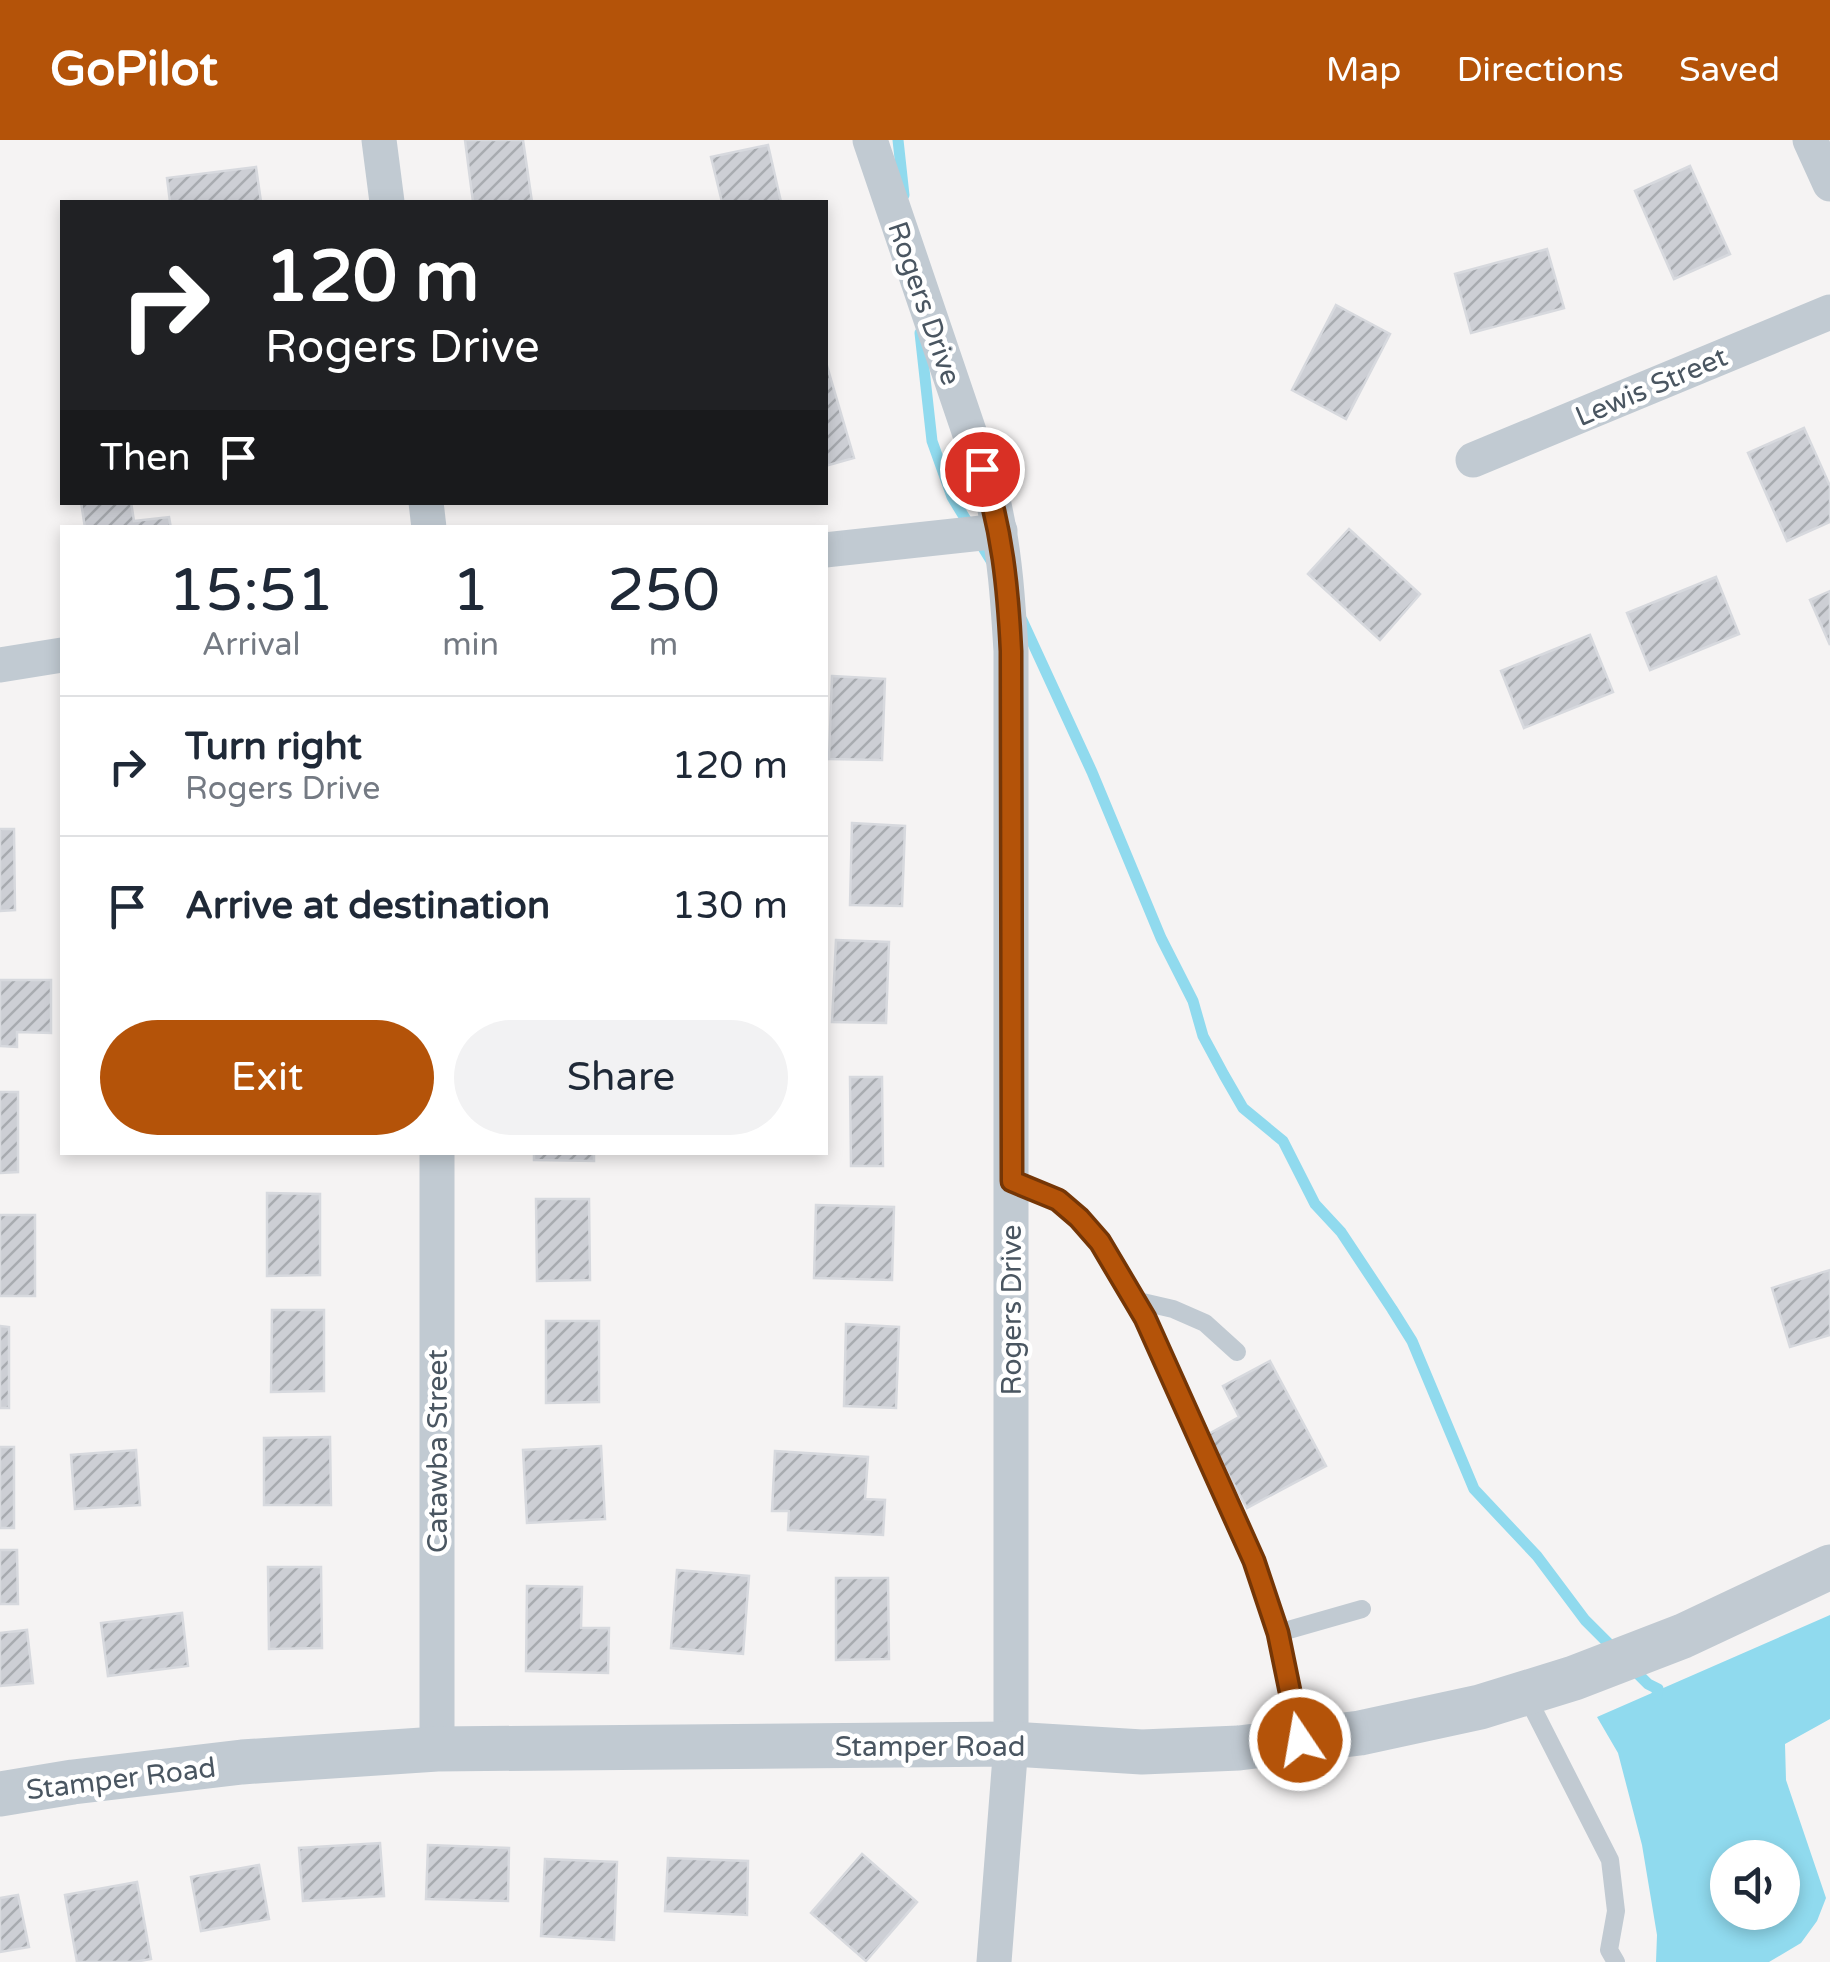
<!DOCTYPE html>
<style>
body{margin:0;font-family:"Varela Round",sans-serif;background:#f2f2f3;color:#1f2937;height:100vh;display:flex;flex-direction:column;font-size:38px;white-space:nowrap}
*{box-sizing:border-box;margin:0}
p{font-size:32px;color:#747a83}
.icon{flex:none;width:55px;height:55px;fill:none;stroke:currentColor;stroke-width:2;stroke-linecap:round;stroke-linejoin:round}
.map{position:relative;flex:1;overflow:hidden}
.panel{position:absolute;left:60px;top:385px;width:768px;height:630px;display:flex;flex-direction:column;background:#fff;border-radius:0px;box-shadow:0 5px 15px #0003}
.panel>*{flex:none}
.hud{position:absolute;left:60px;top:60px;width:768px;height:305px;border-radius:0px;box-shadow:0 5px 15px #0003;background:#202124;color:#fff;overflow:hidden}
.tools{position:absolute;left:1710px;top:1700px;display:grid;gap:20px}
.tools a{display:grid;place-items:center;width:90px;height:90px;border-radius:50%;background:#fff;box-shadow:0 5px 15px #0003;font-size:50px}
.pin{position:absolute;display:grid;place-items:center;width:85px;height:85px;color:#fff;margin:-42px;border:5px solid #fff;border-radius:50%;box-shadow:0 2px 10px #0007}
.me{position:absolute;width:110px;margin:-55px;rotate:348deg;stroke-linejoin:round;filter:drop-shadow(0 0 8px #0008)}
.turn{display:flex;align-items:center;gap:35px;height:210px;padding:0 40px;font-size:45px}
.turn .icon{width:130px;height:130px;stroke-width:2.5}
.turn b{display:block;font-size:70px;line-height:85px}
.then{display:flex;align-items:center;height:95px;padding:0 40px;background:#0003;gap:20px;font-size:38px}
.eta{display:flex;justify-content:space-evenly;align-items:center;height:170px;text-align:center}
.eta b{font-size:60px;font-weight:600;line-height:70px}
.cta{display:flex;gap:20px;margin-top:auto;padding:20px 40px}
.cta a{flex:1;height:115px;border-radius:60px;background:#b45309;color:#fff;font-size:40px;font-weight:600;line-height:115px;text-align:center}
.cta a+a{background:#f2f2f3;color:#1f2937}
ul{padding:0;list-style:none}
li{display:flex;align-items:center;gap:30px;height:140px;padding:0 40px;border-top:2px solid #e0e1e3}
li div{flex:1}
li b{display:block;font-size:38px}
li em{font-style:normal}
header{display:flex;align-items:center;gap:60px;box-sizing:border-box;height:140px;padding:0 50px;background:#b45309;color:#fff}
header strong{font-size:48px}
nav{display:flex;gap:55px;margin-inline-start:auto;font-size:35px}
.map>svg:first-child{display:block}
.water{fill:#90daee;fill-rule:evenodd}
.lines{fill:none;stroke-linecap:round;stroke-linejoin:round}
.stream{stroke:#90daee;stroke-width:11}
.building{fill:url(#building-hatch);stroke:#d7d9de;stroke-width:2.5}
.service{stroke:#c1cad2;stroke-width:18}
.minor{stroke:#c1cad2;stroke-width:35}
.tertiary{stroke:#c1cad2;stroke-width:45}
.route-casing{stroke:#753606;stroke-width:25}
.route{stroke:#b45309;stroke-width:18}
.labels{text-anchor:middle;stroke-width:9;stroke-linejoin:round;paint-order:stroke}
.street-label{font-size:28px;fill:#4a5661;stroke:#fff}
</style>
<header>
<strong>GoPilot</strong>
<nav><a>Map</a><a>Directions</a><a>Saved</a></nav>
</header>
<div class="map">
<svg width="1830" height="1822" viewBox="0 0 1830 1822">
<defs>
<pattern id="building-hatch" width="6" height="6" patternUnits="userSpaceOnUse" patternTransform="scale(2.5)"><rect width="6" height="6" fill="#cdcfd5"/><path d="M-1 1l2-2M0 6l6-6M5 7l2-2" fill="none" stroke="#a8abb0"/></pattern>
</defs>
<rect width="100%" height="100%" fill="#f5f3f3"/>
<path class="water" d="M 1830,1475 L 1830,1579 L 1785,1604 L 1786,1640 L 1826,1758 L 1817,1781 L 1801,1803 L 1769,1822 L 1656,1822 L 1657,1795 L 1642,1705 L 1618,1613 L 1597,1577 ZM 1728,1718 L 1782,1718 L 1782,1772 L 1728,1772 Z"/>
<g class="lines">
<g class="stream">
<path d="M 898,0 L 904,55"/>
<path d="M 920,193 L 932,301 L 952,357 L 993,424"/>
<path d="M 1022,480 L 1092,632 L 1161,798 L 1193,861 L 1203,896 L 1224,935 L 1243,968 L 1283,1001 L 1315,1064 L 1341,1092 L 1392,1169 L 1412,1201 L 1474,1349 L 1537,1416 L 1585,1480 L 1615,1510"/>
<path d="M 1631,1527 L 1648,1544 L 1658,1549 L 1656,1559"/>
</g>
</g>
<g class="building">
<path d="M 465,0 L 523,0 L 532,62 L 473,62 Z"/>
<path d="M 768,5 L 781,62 L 722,62 L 711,17 Z"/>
<path d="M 1690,26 L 1730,114 L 1674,139 L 1635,51 Z"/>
<path d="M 256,27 L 261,62 L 170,62 L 167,38 Z"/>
<path d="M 1547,109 L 1564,168 L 1471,193 L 1455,134 Z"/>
<path d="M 1336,165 L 1390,194 L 1346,279 L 1292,250 Z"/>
<path d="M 825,219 L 854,318 L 825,326 Z"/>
<path d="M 1804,288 L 1830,346 L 1830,382 L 1787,401 L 1748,313 Z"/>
<path d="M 81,362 L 131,362 L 134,381 L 169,377 L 171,388 L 85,388 Z"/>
<path d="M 1349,389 L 1420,454 L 1380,500 L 1308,434 Z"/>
<path d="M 1716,437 L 1739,494 L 1650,530 L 1627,473 Z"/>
<path d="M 1830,451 L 1830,505 L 1810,460 Z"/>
<path d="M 1590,495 L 1613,552 L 1524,588 L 1501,531 Z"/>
<path d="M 832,536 L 885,539 L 882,620 L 829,619 Z"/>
<path d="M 852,683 L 905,686 L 902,766 L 850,765 Z"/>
<path d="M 0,689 L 14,689 L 15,770 L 0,771 Z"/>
<path d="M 836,800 L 889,802 L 886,883 L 832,882 Z"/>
<path d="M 0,840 L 51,840 L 51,893 L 17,892 L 17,907 L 0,906 Z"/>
<path d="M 850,937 L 882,937 L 883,1026 L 851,1026 Z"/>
<path d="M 0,952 L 18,952 L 18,1032 L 0,1033 Z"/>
<path d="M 534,1012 L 594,1012 L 594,1021 L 534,1020 Z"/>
<path d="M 267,1053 L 320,1054 L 320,1135 L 267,1136 Z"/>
<path d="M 536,1059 L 589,1059 L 590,1140 L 537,1141 Z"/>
<path d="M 816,1065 L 894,1067 L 892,1140 L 814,1138 Z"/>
<rect x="0" y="1075" width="35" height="81"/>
<path d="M 1830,1130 L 1830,1195 L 1790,1207 L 1772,1148 Z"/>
<path d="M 272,1170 L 324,1170 L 324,1251 L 271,1252 Z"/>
<path d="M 546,1181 L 599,1181 L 599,1262 L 546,1263 Z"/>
<path d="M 846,1184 L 899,1187 L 896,1268 L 844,1266 Z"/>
<path d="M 0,1186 L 9,1187 L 9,1268 L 0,1268 Z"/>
<path d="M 1270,1221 L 1326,1326 L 1247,1368 L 1207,1295 L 1239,1277 L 1223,1246 Z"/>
<path d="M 330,1297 L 331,1365 L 264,1365 L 264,1298 Z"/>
<path d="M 601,1306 L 605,1379 L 527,1383 L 523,1310 Z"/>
<rect x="0" y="1307" width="14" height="81"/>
<path d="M 136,1310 L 140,1365 L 75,1369 L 71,1315 Z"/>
<path d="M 775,1311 L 868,1317 L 865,1359 L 885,1360 L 883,1395 L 788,1390 L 789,1371 L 772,1371 Z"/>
<path d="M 0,1410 L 17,1410 L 18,1464 L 0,1464 Z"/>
<path d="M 268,1427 L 321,1427 L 322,1508 L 269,1509 Z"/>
<path d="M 677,1430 L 749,1436 L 743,1514 L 671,1508 Z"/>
<path d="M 836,1438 L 888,1438 L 889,1519 L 836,1520 Z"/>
<path d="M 527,1446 L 582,1447 L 581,1488 L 609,1488 L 608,1533 L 526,1531 Z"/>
<path d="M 182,1473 L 188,1526 L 108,1536 L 101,1483 Z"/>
<path d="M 27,1490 L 33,1543 L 0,1546 L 0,1493 Z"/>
<path d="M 380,1703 L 384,1756 L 303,1761 L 299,1708 Z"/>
<path d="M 428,1705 L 509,1708 L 508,1761 L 426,1759 Z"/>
<path d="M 862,1714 L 917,1762 L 866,1821 L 811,1773 Z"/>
<path d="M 668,1718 L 748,1721 L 747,1775 L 665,1771 Z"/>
<path d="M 545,1719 L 617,1722 L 614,1800 L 541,1796 Z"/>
<path d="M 259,1725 L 269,1779 L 201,1791 L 191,1737 Z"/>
<path d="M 137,1742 L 151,1819 L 134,1822 L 77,1822 L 65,1755 Z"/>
<path d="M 18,1755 L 29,1807 L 0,1812 L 0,1758 Z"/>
</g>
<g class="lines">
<g class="service">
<path d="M 1011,1041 L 1057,1060 L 1079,1077 L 1099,1102 L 1145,1178 L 1253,1421 L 1278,1493 L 1300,1600"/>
<path d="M 1134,1160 L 1173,1169 L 1205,1183 L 1237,1212"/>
<path d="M 1278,1493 L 1362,1469"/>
<path d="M 1526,1555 L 1610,1720 L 1616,1771 L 1609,1810 L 1616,1822"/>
</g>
<g class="minor">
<path d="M 379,0 L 387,62"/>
<path d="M 870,0 L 994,365 C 1005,413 1008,462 1011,511 L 1011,1604 L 994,1822"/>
<path d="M 1810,0 L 1830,44"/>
<path d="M 1473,320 L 1830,172"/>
<path d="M 426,362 L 429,388"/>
<path d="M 825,410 L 1000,391"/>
<path d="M 0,525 L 62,515"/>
<path d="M 437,1012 L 437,1609"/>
</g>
<path class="tertiary" d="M 0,1654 L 73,1642 L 242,1622 L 437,1609 L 1011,1604 L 1142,1612 L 1239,1608 L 1360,1593 L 1480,1567 L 1574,1538 L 1683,1496 L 1830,1427"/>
</g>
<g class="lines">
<g class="route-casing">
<path id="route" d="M 982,329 C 1002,388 1008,448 1011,511 L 1012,1041 L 1058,1060 L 1079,1078 L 1100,1102 L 1145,1178 L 1254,1421 L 1278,1493 L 1300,1600"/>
</g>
<use href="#route" class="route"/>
</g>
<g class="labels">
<g class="street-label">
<text transform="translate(925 163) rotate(71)" y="10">Rogers Drive</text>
<text transform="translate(1651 246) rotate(-23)" y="10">Lewis Street</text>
<text transform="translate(1011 1170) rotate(-90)" y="10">Rogers Drive</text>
<text transform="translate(437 1311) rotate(-90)" y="10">Catawba Street</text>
<text x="930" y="1616">Stamper Road</text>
<text transform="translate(121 1638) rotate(-7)" y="10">Stamper Road</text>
</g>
</g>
</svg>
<div class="tools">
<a><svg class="icon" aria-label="sound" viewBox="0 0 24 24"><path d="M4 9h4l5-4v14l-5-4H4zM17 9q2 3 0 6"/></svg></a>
</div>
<div class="pin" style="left:982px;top:329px;background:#d93025"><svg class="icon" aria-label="arrive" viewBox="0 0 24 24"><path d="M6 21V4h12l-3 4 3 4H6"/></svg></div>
<svg class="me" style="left:1300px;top:1600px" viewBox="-20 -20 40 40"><circle r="17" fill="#b45309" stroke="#fff" stroke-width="3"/><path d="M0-11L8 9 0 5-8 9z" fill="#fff"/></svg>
<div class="hud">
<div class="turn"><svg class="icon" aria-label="right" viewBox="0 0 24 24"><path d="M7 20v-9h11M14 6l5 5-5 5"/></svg><div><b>120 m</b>Rogers Drive</div></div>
<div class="then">Then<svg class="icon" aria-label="arrive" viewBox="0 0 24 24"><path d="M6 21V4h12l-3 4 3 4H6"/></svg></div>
</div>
<section class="panel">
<div class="eta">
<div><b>15:51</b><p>Arrival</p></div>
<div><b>1</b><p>min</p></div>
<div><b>250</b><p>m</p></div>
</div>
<ul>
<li><svg class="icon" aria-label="right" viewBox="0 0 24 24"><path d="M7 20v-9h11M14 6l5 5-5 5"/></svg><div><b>Turn right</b><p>Rogers Drive</p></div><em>120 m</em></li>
<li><svg class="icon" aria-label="arrive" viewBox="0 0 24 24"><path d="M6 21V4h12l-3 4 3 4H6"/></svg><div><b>Arrive at destination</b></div><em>130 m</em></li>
</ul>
<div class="cta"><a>Exit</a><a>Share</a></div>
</section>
</div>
